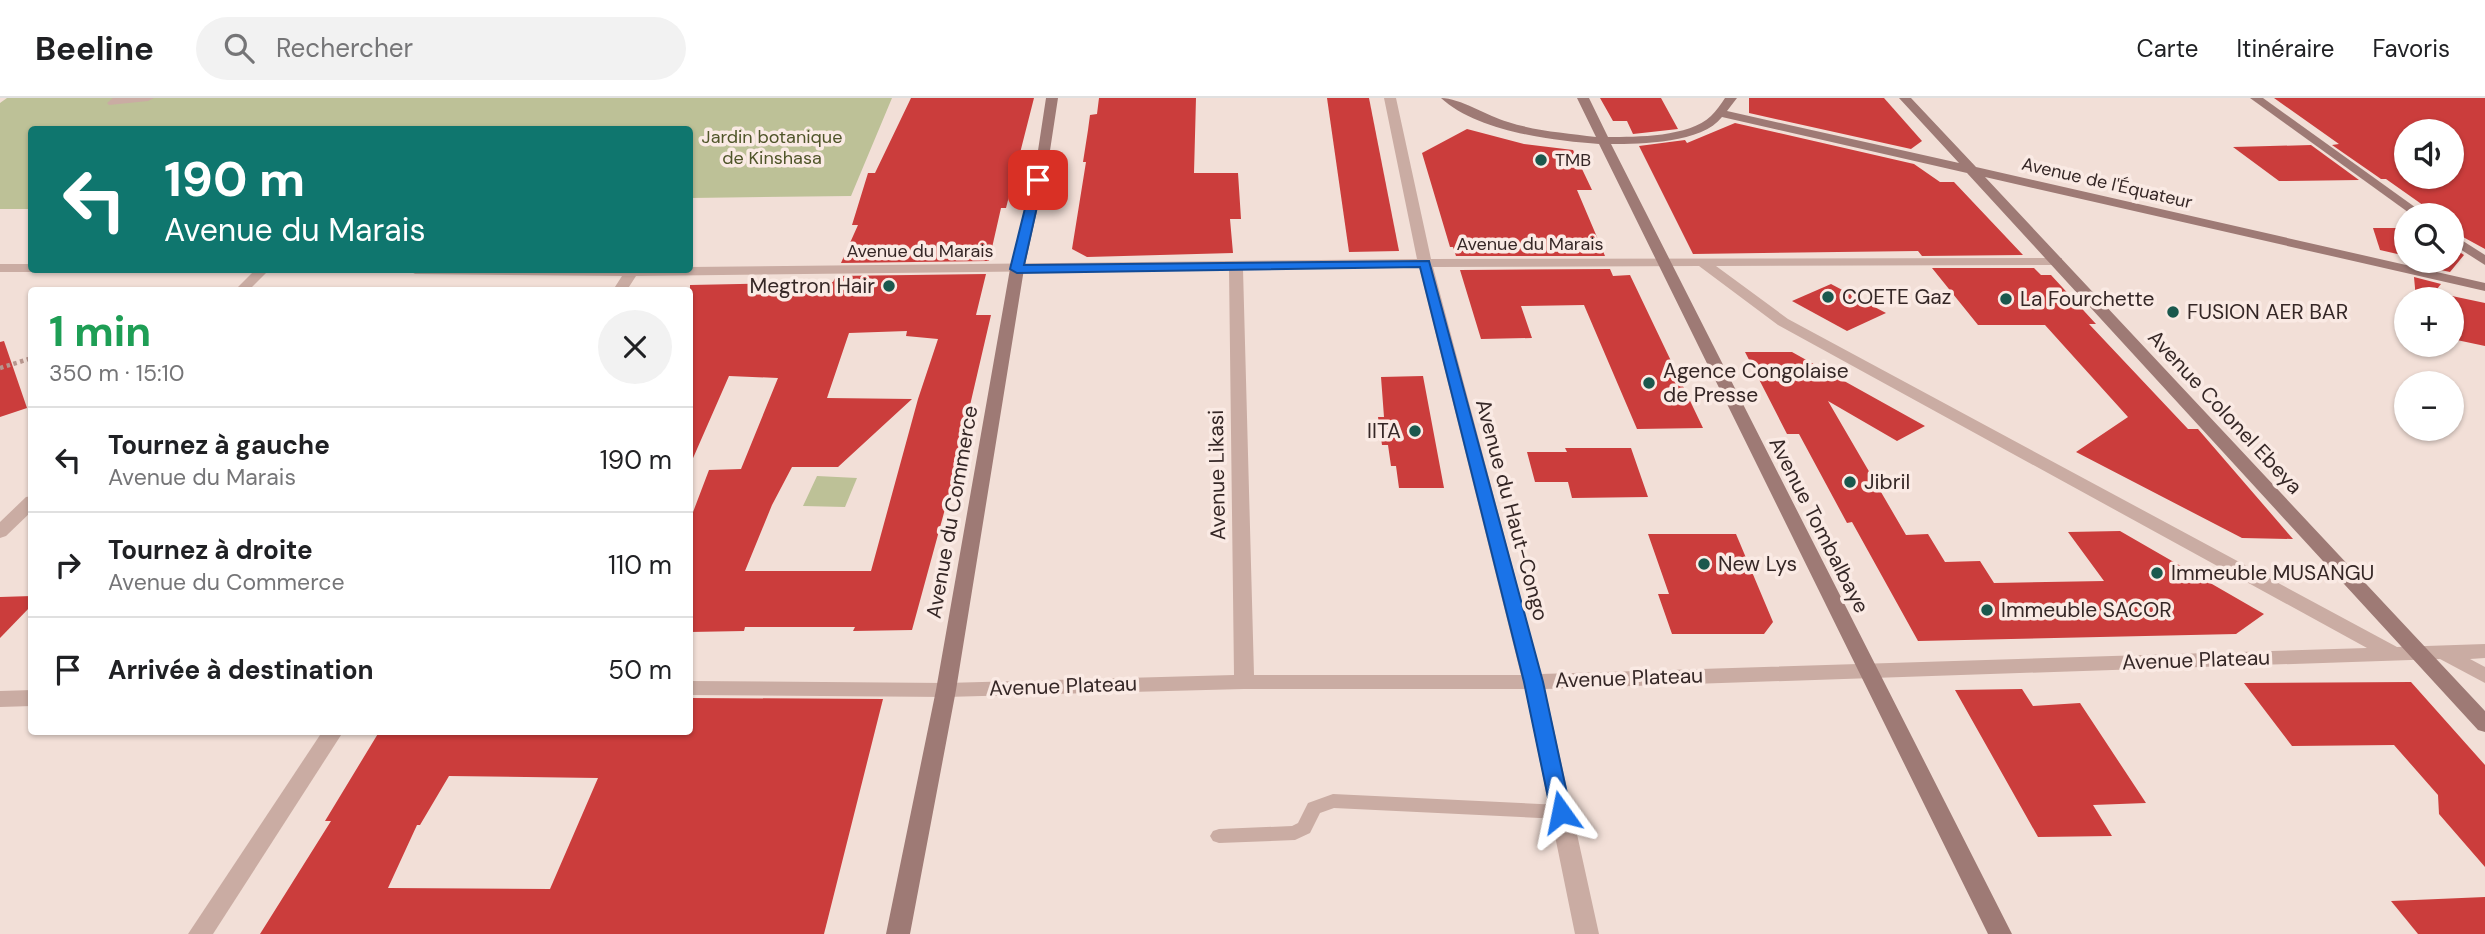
<!DOCTYPE html>
<html lang="fr">
<meta charset="utf-8">
<style>
body{margin:0;font-family:"DM Sans",sans-serif;background:#f2f2f2;color:#202124;height:100vh;display:flex;flex-direction:column;font-size:26px;white-space:nowrap}
*{box-sizing:border-box;margin:0}
p{font-size:23px;color:#757577}
.icon{flex:none;width:38px;height:38px;fill:none;stroke:currentColor;stroke-width:2;stroke-linecap:round;stroke-linejoin:round}
.map{position:relative;flex:1;overflow:hidden}
.details{position:absolute;left:28px;top:189px;width:665px;height:448px;display:flex;flex-direction:column;background:#fff;border-radius:7px;box-shadow:0 2px 5px #0004}
.details>*{flex:none}
.guide{position:absolute;left:28px;top:28px;width:665px;height:147px;border-radius:7px;box-shadow:0 2px 5px #0004;background:#0f766e;color:#fff;overflow:hidden}
.fabs{position:absolute;left:2394px;top:21px;display:grid;gap:14px}
.fabs a{display:grid;place-items:center;width:70px;height:70px;border-radius:50%;background:#fff;box-shadow:0 2px 5px #0004;font-size:35px}
.pin{position:absolute;display:grid;place-items:center;width:60px;height:60px;color:#fff;margin:-30px;border-radius:14px;box-shadow:0 4px 10px #0006}
.me{position:absolute;width:77px;margin:-38px;rotate:348deg;stroke-linejoin:round;filter:drop-shadow(0 0 5px #0008)}
.turn{display:flex;align-items:center;gap:24px;height:147px;padding:0 21px;font-size:32px}
.turn .icon{width:91px;height:91px;stroke-width:2.5}
.turn b{display:block;font-size:49px;line-height:60px}
.round{display:grid;place-items:center;flex:none;width:74px;height:74px;border-radius:37px;background:#f2f2f2}
.overview{display:flex;align-items:center;justify-content:space-between;height:119px;padding:0 21px}
h1{font-size:42px;font-weight:700;line-height:52px;color:#1e9e55}
ul{padding:0;list-style:none}
li{display:flex;align-items:center;gap:21px;height:105px;padding:0 21px;border-top:2px solid #e0e0e0}
li div{flex:1}
li b{display:block;font-size:26px}
li em{font-style:normal}
header{display:flex;align-items:center;gap:42px;box-sizing:border-box;height:98px;padding:0 35px;background:#fff;border-bottom:2px solid #e0e0e0}
header strong{font-size:33px}
nav{display:flex;gap:38px;margin-inline-start:auto;font-size:24px}
.search{width:490px;height:63px;background:#f2f2f2;display:flex;align-items:center;gap:18px;box-sizing:border-box;padding:0 24px;border-radius:38px;color:#757577;font-size:26px}
.map>svg:first-child{display:block}
.green{fill:#bdc197}
.building{fill:#cb3d3c;fill-rule:evenodd}
.lines{fill:none;stroke-linecap:round;stroke-linejoin:round}
.path{stroke:#b6958d;stroke-width:4.5;stroke-dasharray:3.5 3.5;stroke-linecap:butt}
.lane{fill:#caaca3;fill-rule:evenodd}
.street{fill:#caaca3;fill-rule:evenodd}
.secondary{fill:#9e7a75;fill-rule:evenodd}
.route{fill:#1a73e8;stroke:#114b97;stroke-width:2}
.poi-dot{fill:#1a584d;stroke:#faeae4;stroke-width:2.5}
.labels{text-anchor:middle;stroke-width:7;stroke-linejoin:round;paint-order:stroke}
.far-park-label{font-size:18px;fill:#4e5428;stroke:#faeae4}
.far-poi-label{font-size:18px;fill:#352726;stroke:#faeae4;text-anchor:start}
.far-street-label{font-size:18px;fill:#352726;stroke:#faeae4}
.poi-label{font-size:21px;fill:#352726;stroke:#faeae4;text-anchor:start}
.street-label{font-size:21px;fill:#352726;stroke:#faeae4}
</style>
<header>
<strong>Beeline</strong>
<div class="search"><svg class="icon" aria-label="search" viewBox="0 0 24 24"><circle cx="10" cy="10" r="6"/><path d="M15 15l6 6"/></svg>Rechercher</div>
<nav><a>Carte</a><a>Itinéraire</a><a>Favoris</a></nav>
</header>
<div class="map">
<svg width="2485" height="836" viewBox="0 0 2485 836">
<rect width="100%" height="100%" fill="#f2dfd7"/>
<g class="green">
<path d="M 7,0 L 892,0 L 851,98 L 690,100 L 690,32 L 32,32 L 31,111 L 0,111 L 0,5 Z"/>
<path d="M 817,378 L 857,380 L 845,409 L 803,408 Z"/>
</g>
<g class="building">
<path d="M 911,0 L 1034,0 L 1006,110 L 1001,110 L 989,163 L 841,165 L 858,127 L 852,127 L 868,75 L 875,75 Z"/>
<path d="M 1099,0 L 1196,0 L 1194,75 L 1238,75 L 1241,121 L 1230,121 L 1233,155 L 1087,159 L 1072,151 L 1086,64 L 1083,64 L 1088,32 L 1090,17 L 1097,16 Z"/>
<path d="M 1327,0 L 1369,0 L 1399,153 L 1349,154 Z"/>
<path d="M 1600,0 L 1661,0 L 1678,31 L 1633,36 L 1627,23 L 1613,23 Z"/>
<path d="M 1749,0 L 1884,0 L 1922,43 L 1911,51 L 1749,15 Z"/>
<path d="M 2274,0 L 2485,0 L 2485,151 L 2452,133 L 2452,130 L 2456,130 L 2452,127 L 2452,117 L 2437,117 L 2386,81 L 2381,81 L 2332,47 L 2339,46 ZM 2406,33 L 2452,33 L 2452,79 L 2406,79 Z"/>
<path d="M 1735,25 L 1914,66 L 1940,84 L 1954,84 L 2023,157 L 1922,158 L 1918,153 L 1693,156 L 1639,48 L 1685,42 L 1687,45 Z"/>
<path d="M 1467,31 L 1524,46 L 1573,52 L 1592,92 L 1577,92 L 1605,158 L 1456,158 L 1453,149 L 1450,149 L 1422,55 Z"/>
<path d="M 2311,47 L 2359,82 L 2279,83 L 2233,49 Z"/>
<path d="M 2373,130 L 2406,130 L 2406,158 L 2380,152 Z"/>
<path d="M 2452,149 L 2464,157 L 2450,174 L 2413,166 L 2413,163 L 2452,163 Z"/>
<path d="M 1932,170 L 2034,170 L 2041,177 L 2051,177 L 2096,226 L 2089,226 L 2188,331 L 2198,331 L 2293,441 L 2242,440 L 2076,354 L 2128,319 L 2045,227 L 1978,227 Z"/>
<path d="M 1610,171 L 1613,178 L 1630,177 L 1703,330 L 1637,331 L 1584,207 L 1521,208 L 1532,240 L 1481,241 L 1460,172 Z"/>
<path d="M 986,176 L 976,217 L 991,217 L 951,389 L 912,532 L 853,533 L 855,529 L 745,529 L 744,533 L 690,534 L 690,422 L 709,372 L 741,371 L 778,280 L 729,278 L 690,367 L 690,187 L 833,184 L 836,178 ZM 907,233 L 906,238 L 938,241 L 918,301 L 871,473 L 745,473 L 772,407 L 792,369 L 838,369 L 912,301 L 827,300 L 849,235 Z"/>
<path d="M 2414,179 L 2441,186 L 2429,201 L 2416,201 Z"/>
<path d="M 1831,186 L 1886,215 L 1847,233 L 1792,203 Z"/>
<path d="M 2452,198 L 2485,205 L 2485,248 L 2452,241 Z"/>
<path d="M 4,243 L 27,310 L 0,319 L 0,244 Z"/>
<path d="M 1745,254 L 1792,254 L 1925,328 L 1897,343 L 1828,303 L 1906,437 L 1928,436 L 1945,464 L 1980,463 L 1994,485 L 2104,483 L 2068,434 L 2120,433 L 2264,516 L 2236,536 L 1918,543 L 1852,424 L 1847,425 L 1799,336 L 1787,336 Z"/>
<path d="M 1423,278 L 1444,390 L 1399,390 L 1396,368 L 1391,368 L 1388,347 L 1382,347 L 1378,319 L 1384,319 L 1381,279 Z"/>
<path d="M 1565,350 L 1631,350 L 1648,399 L 1572,400 L 1568,384 L 1535,384 L 1527,354 L 1567,354 Z"/>
<path d="M 1648,436 L 1736,436 L 1773,524 L 1764,536 L 1672,536 L 1658,496 L 1669,496 Z"/>
<path d="M 32,498 L 32,507 L 0,540 L 0,499 Z"/>
<path d="M 2411,584 L 2485,667 L 2485,769 L 2439,716 L 2438,697 L 2394,647 L 2292,648 L 2244,585 Z"/>
<path d="M 2022,591 L 2033,608 L 2080,605 L 2146,705 L 2093,707 L 2112,738 L 2038,739 L 1955,592 Z"/>
<path d="M 690,600 L 883,601 L 824,836 L 260,836 L 331,723 L 325,723 L 379,634 L 690,634 ZM 449,678 L 598,680 L 550,791 L 388,790 L 417,727 L 420,727 Z"/>
<path d="M 2485,799 L 2485,836 L 2418,836 L 2391,803 Z"/>
</g>
<g class="lines">
<path class="path" d="M 0,270 L 32,260"/>
<path class="lane" d="M 1333,696 L 1561,707 L 1567,709 L 1570,714 L 1567,719 L 1561,721 L 1334,710 L 1320,715 L 1310,735 L 1295,742 L 1219,745 L 1213,743 L 1210,738 L 1213,733 L 1219,731 L 1292,728 L 1298,725 L 1308,705 Z"/>
<g class="street">
<path d="M 113,0 L 154,0 L 148,3 L 109,7 L 107,5 Z"/>
<path d="M 1384,0 L 1396,0 L 1431,161 L 2062,160 L 2062,166 L 2057,167 L 1716,168 L 1788,221 L 2397,549 L 2485,546 L 2485,560 L 2470,561 L 2485,569 L 2485,585 L 2440,561 L 1545,591 L 1599,836 L 1575,836 L 1525,591 L 1244,591 L 946,599 L 690,597 L 690,583 L 946,585 L 1234,577 L 1229,171 L 636,178 L 627,192 L 613,192 L 622,178 L 415,176 L 408,172 L 690,172 L 690,169 L 1417,161 ZM 1699,168 L 1778,227 L 2367,550 L 1541,576 L 1433,169 ZM 1419,169 L 1521,577 L 1254,577 L 1243,171 Z"/>
<path d="M 0,166 L 32,166 L 32,172 L 38,172 L 32,174 L 0,174 Z"/>
<path d="M 255,172 L 269,172 L 249,192 L 235,192 Z"/>
<path d="M 32,398 L 32,413 L 6,438 L 0,440 L 0,424 L 26,399 Z"/>
<path d="M 32,592 L 32,608 L 0,609 L 0,593 Z"/>
<path d="M 322,634 L 343,634 L 213,836 L 188,836 Z"/>
</g>
<g class="secondary">
<path d="M 1046,0 L 1058,0 L 1049,59 L 1024,171 L 956,592 L 910,836 L 886,836 L 936,592 L 1010,171 L 1037,59 Z"/>
<path d="M 1441,0 C 1460,0 1487,18 1508,24 C 1536,33 1566,35 1596,39 L 1577,0 L 1589,0 L 1608,39 C 1637,39 1689,39 1711,18 C 1716,13 1721,6 1725,0 L 1737,0 L 1727,13 L 1959,65 L 1899,0 L 1911,0 L 1976,69 L 2485,185 L 2485,193 L 1985,79 L 2485,613 L 2485,634 L 2478,632 L 1967,75 L 1722,19 C 1702,45 1642,46 1611,46 L 2012,836 L 1988,836 L 1599,46 C 1553,43 1476,33 1441,0 Z"/>
<path d="M 2250,0 L 2263,0 L 2426,117 L 2412,117 Z"/>
<path d="M 2452,136 L 2485,157 L 2485,167 L 2452,146 Z"/>
</g>
</g>
<path class="route" d="M 1038,78 L 1043,82 L 1024,167 L 1429,163 L 1543,584 L 1571,714 L 1568,720 L 1561,722 L 1554,720 L 1551,714 L 1524,584 L 1420,169 L 1017,175 L 1010,171 L 1032,82 Z"/>
<g class="poi-dot">
<circle cx="1541" cy="62" r="7"/>
<circle cx="889" cy="188" r="7"/>
<circle cx="1828" cy="199" r="7"/>
<circle cx="2006" cy="201" r="7"/>
<circle cx="2173" cy="214" r="7"/>
<circle cx="1649" cy="285" r="7"/>
<circle cx="1415" cy="333" r="7"/>
<circle cx="1850" cy="384" r="7"/>
<circle cx="1704" cy="466" r="7"/>
<circle cx="2157" cy="475" r="7"/>
<circle cx="1987" cy="512" r="7"/>
</g>
<g class="labels">
<g class="far-park-label">
<text x="772" y="45">Jardin botanique<tspan x="772" dy="21">de Kinshasa</tspan></text>
</g>
<g class="far-poi-label">
<text x="1555" y="68">TMB</text>
</g>
<g class="far-street-label">
<text transform="translate(2107 85) rotate(13)" y="6">Avenue de l'Équateur</text>
<text x="1530" y="152">Avenue du Marais</text>
<text x="920" y="159">Avenue du Marais</text>
</g>
<g class="poi-label">
<text x="875" y="195" text-anchor="end">Megtron Hair</text>
<text x="1842" y="206">COETE Gaz</text>
<text x="2020" y="208">La Fourchette</text>
<text x="2187" y="221">FUSION AER BAR</text>
<text x="1663" y="280">Agence Congolaise<tspan x="1663" dy="24">de Presse</tspan></text>
<text x="1401" y="340" text-anchor="end">IITA</text>
<text x="1864" y="391">Jibril</text>
<text x="1718" y="473">New Lys</text>
<text x="2171" y="482">Immeuble MUSANGU</text>
<text x="2001" y="519">Immeuble SACOR</text>
</g>
<g class="street-label">
<text transform="translate(2225 314) rotate(47)" y="7">Avenue Colonel Ebeya</text>
<text transform="translate(1217 377) rotate(-91)" y="7">Avenue Likasi</text>
<text transform="translate(1512 412) rotate(75)" y="7">Avenue du Haut-Congo</text>
<text transform="translate(952 414) rotate(-80)" y="7">Avenue du Commerce</text>
<text transform="translate(1819 427) rotate(63)" y="7">Avenue Tombalbaye</text>
<text transform="translate(2196 562) rotate(-2)" y="7">Avenue Plateau</text>
<text transform="translate(1629 580) rotate(-2)" y="7">Avenue Plateau</text>
<text transform="translate(1063 588) rotate(-2)" y="7">Avenue Plateau</text>
</g>
</g>
</svg>
<div class="fabs">
<a><svg class="icon" aria-label="sound" viewBox="0 0 24 24"><path d="M4 9h4l5-4v14l-5-4H4zM17 9q2 3 0 6"/></svg></a>
<a><svg class="icon" aria-label="search" viewBox="0 0 24 24"><circle cx="10" cy="10" r="6"/><path d="M15 15l6 6"/></svg></a>
<a>+</a>
<a>−</a>
</div>
<div class="pin" style="left:1038px;top:82px;background:#d93025"><svg class="icon" aria-label="arrive" viewBox="0 0 24 24"><path d="M6 21V4h12l-3 4 3 4H6"/></svg></div>
<svg class="me" style="left:1561px;top:714px" viewBox="-20 -20 40 40"><path d="M0-17L14 15 0 8-14 15z" fill="#1a73e8" stroke="#fff" stroke-width="4"/></svg>
<div class="guide">
<div class="turn"><svg class="icon" aria-label="left" viewBox="0 0 24 24"><path d="M17 20v-9H6M10 6l-5 5 5 5"/></svg><div><b>190 m</b>Avenue du Marais</div></div>
</div>
<section class="details">
<div class="overview"><div><h1>1 min</h1><p>350 m · 15:10</p></div><a class="round"><svg class="icon" aria-label="close" viewBox="0 0 24 24"><path d="M6 6l12 12M18 6L6 18"/></svg></a></div>
<ul>
<li><svg class="icon" aria-label="left" viewBox="0 0 24 24"><path d="M17 20v-9H6M10 6l-5 5 5 5"/></svg><div><b>Tournez à gauche</b><p>Avenue du Marais</p></div><em>190 m</em></li>
<li><svg class="icon" aria-label="right" viewBox="0 0 24 24"><path d="M7 20v-9h11M14 6l5 5-5 5"/></svg><div><b>Tournez à droite</b><p>Avenue du Commerce</p></div><em>110 m</em></li>
<li><svg class="icon" aria-label="arrive" viewBox="0 0 24 24"><path d="M6 21V4h12l-3 4 3 4H6"/></svg><div><b>Arrivée à destination</b></div><em>50 m</em></li>
</ul>
</section>
</div>
